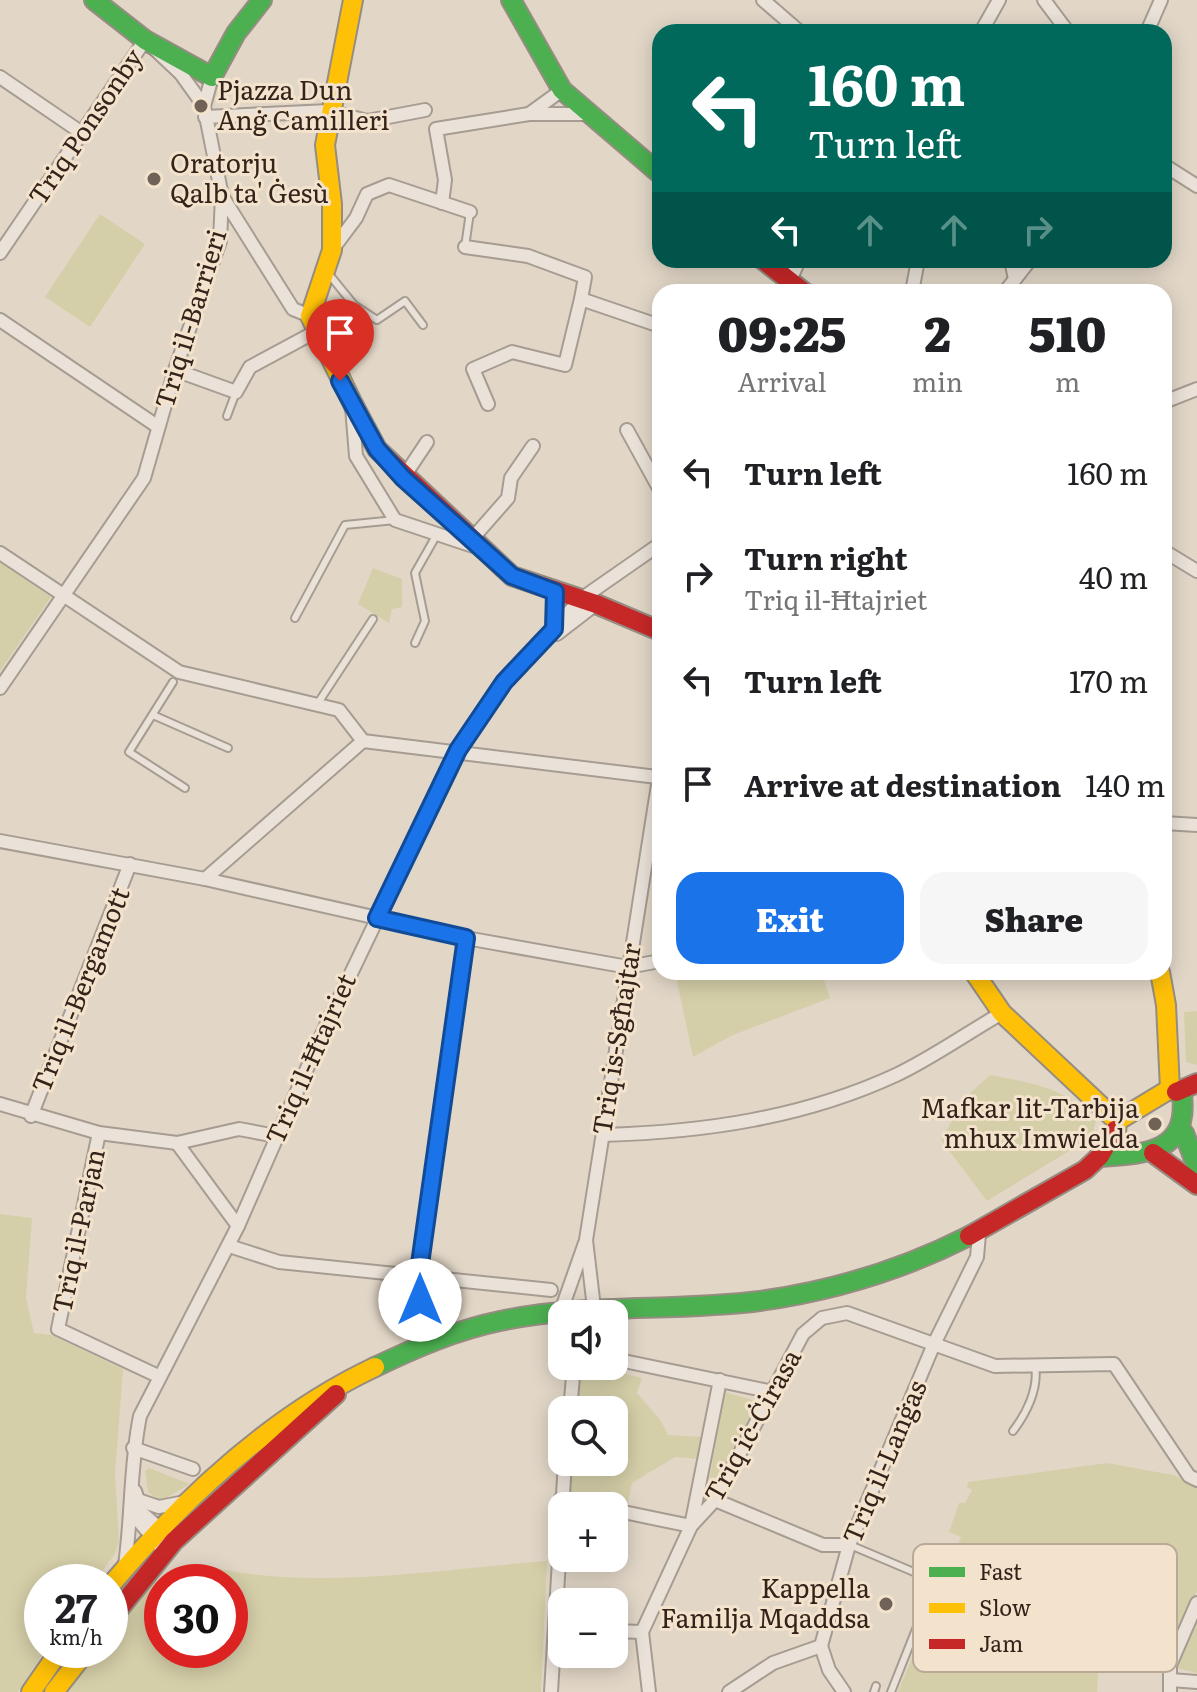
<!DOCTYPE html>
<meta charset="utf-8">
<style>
body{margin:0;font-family:Literata,serif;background:#f6f6f6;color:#202124;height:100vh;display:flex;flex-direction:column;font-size:30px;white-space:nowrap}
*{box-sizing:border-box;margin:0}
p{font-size:26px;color:#757577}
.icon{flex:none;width:44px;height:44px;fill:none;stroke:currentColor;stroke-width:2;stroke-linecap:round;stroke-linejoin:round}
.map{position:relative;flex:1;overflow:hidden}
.drawer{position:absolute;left:652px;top:284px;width:520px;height:696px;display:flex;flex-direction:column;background:#fff;border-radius:24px;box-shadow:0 4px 20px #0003}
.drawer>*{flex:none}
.guide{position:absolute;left:652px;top:24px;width:520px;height:244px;border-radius:24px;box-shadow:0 4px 20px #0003;background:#00695c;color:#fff;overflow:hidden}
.fabs{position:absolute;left:548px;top:1300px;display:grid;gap:16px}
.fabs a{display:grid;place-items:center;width:80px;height:80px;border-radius:16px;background:#fff;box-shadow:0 4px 20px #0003;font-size:40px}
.speed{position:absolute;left:24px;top:1564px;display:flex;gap:16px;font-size:40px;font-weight:700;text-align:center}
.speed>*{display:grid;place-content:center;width:104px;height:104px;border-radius:50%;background:#fff;box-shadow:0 4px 20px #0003;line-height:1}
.speed small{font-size:20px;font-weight:400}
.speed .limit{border:12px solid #d22;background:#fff;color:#111}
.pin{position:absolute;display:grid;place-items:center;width:68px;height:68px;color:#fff;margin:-82px -34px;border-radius:50% 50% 50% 0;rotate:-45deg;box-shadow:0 0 8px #0007}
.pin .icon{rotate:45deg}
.me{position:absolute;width:88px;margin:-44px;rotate:0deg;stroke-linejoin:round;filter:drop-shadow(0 0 6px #0008)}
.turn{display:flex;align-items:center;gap:28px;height:168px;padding:0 24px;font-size:36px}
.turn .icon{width:104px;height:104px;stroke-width:2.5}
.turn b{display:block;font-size:56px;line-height:68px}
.lanes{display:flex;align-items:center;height:76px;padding:0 24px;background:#0003;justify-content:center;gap:40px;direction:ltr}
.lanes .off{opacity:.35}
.eta{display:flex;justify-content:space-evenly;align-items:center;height:136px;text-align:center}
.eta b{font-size:48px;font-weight:800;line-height:56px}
.action{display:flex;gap:16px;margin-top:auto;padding:16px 24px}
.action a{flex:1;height:92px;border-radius:24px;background:#1a73e8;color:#fff;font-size:32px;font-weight:800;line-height:92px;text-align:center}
.action a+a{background:#f6f6f6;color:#202124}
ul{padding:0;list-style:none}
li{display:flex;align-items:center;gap:24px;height:104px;padding:0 24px}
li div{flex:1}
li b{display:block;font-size:30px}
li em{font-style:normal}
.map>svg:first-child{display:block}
.green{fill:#d5cfa9;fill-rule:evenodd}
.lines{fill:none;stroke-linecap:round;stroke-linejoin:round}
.lane-casing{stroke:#a69c91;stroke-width:10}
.street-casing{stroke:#a69c91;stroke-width:16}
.fast-casing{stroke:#968c81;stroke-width:22}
.slow-casing{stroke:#968c81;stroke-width:22}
.jam-casing{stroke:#968c81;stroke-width:22}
.lane{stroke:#eae2d9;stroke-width:6}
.street{stroke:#eae2d9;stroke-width:12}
.fast{stroke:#4caf50;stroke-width:18}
.slow{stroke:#ffc107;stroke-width:18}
.jam{stroke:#c62828;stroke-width:18}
.route-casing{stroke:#114b97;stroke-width:20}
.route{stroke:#1a73e8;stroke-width:14}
.poi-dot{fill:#706257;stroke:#f4e3cc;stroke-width:3}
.labels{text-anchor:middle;stroke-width:6;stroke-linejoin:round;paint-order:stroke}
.poi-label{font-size:26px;fill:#33231b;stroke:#f4e3cc;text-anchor:start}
.street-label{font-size:26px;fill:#33231b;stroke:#f4e3cc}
.key{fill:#f4e3cc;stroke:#baa997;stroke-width:2}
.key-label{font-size:22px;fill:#33231b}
</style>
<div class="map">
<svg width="1197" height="1692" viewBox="0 0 1197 1692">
<rect width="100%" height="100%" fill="#e2d7c7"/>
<g class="green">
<path d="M 100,214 L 145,244 L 90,327 L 45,297 Z"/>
<path d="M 0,562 L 51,597 L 0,671 Z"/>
<path d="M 373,568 L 402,579 L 402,607 L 392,609 L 389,623 L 358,604 Z"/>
<path d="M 675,972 L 821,972 L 830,998 L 733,1035 L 693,1057 Z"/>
<path d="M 1197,1011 L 1197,1065 L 1186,1062 L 1184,1012 Z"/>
<path d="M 990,1075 C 1033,1083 1065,1087 1096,1121 L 1092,1137 L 987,1201 L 941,1140 L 964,1099 Z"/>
<path d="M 0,1214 L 32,1218 L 26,1298 L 34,1333 L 51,1335 L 123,1369 L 115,1474 L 119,1540 L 115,1554 L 94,1582 L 42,1582 L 45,1650 L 18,1692 L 0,1692 Z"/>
<path d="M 578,1366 L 594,1366 L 642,1378 L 637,1393 L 661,1421 L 668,1435 L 704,1437 L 699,1459 L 675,1457 L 632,1483 L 628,1503 L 566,1492 L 569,1462 L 614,1462 L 614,1410 L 574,1410 Z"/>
<path d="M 724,1392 L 760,1402 L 707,1495 Z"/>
<path d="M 1107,1463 L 1173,1475 L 1197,1486 L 1197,1591 L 1165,1664 L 1099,1650 L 1097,1692 L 898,1692 L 961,1537 L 949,1532 L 959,1503 L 965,1503 L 972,1490 L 967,1487 L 968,1482 Z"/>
<path d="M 149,1468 L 190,1484 L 161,1501 L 148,1492 L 145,1471 Z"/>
<path d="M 547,1561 L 541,1692 L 65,1692 L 96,1650 L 110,1650 L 110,1633 L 151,1581 L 178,1581 L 199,1564 C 305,1593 437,1569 547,1561 ZM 162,1582 L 230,1582 L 230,1650 L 162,1650 Z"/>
<path d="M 1197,1622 L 1197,1673 L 1177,1668 Z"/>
</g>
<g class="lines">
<g class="lane-casing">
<g id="lane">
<path d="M 465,247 L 470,212"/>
<path d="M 328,273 L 354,305 L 377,320 L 405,301 L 423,325"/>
<path d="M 227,416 L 236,392"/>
<path d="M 295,618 L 345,525 L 395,520"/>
<path d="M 415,643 L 425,621 L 415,573 L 436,536"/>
<path d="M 173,682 L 129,752 L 185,788"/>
<path d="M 318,703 L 373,619"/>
<path d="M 153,715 L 228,748"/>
<path d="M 1013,1431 C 1026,1414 1039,1389 1035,1366"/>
<path d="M 850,1545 L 935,1581 L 891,1692"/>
<path d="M 874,1692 L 876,1686"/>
</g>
</g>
<g class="street-casing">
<g id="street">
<path d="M 763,0 L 800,32"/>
<path d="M 1044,0 L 1068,32"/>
<path d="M 981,32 L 999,0"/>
<path d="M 1147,32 L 1161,0"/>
<path d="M 0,77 L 82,133"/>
<path d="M 529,114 L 562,90"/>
<path d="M 205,117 L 329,111 L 367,121 L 425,110"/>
<path d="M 1164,165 L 1197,186"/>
<path d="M 222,196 L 293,309 L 310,316"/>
<path d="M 442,203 L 445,180 L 436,129 L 529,114 L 590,114"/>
<path d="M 465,247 L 528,256 L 585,277 L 581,299"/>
<path d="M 332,250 L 356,218 L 367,194 L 389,185 L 470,212"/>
<path d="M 0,253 L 145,40 L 181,74 L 204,106"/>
<path d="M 1011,260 L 1015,279"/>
<path d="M 785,292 L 799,260"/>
<path d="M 912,292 L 918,260"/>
<path d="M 1005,292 L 1030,260"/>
<path d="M 0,320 L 157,426"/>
<path d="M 175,370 L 236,392 L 250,367 L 315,332"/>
<path d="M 1164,402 L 1197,389"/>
<path d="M 488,404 L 473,369 L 512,352 L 565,365 L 581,299 L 660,326"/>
<path d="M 352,407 L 356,456 L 395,520 L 476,547"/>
<path d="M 627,430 L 660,490"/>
<path d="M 403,478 L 427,442"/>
<path d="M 472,539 L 508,498 L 511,478 L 533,446"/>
<path d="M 1164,551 L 1197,571"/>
<path d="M 0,553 L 179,672 L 339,710 L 363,741 L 657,777"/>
<path d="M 554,629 L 555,592"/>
<path d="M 557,634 L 596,604"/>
<path d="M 0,688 L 144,478 L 175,370 L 220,241 L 222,196 L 204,106 L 212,77"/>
<path d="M 1164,823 L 1197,825"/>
<path d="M 0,841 L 205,879 L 466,938 L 628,967 L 660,961"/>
<path d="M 205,879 L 363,741"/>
<path d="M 0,1104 L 99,1133 L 177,1143 L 239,1129 L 276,1136"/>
<path d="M 31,1116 L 130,864"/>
<path d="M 99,1133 L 58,1329 L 158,1376"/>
<path d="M 603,1135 C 704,1132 803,1118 896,1075 C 932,1058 967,1033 1002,1013"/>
<path d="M 177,1143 L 238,1226"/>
<path d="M 229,1246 L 279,1262 L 551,1290"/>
<path d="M 594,1308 L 586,1240 L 660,772"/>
<path d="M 561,1311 L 585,1243"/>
<path d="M 424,1344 L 418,1278 L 466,938"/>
<path d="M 614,1359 L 773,1392"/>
<path d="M 570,1410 L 574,1366"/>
<path d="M 133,1448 L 193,1469"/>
<path d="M 135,1491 L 142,1513 L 174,1541"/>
<path d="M 561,1498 L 597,1506"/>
<path d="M 138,1500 L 159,1507 L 185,1502"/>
<path d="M 715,1500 L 823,1545 L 849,1545"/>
<path d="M 133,1508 L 137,1519 L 164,1551"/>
<path d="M 614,1510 L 691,1526 L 720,1380"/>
<path d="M 125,1565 C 132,1516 130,1465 140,1416 L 238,1226 L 323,1032 L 458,750 L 504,682 L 581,599 L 660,544"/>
<path d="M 614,1631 L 642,1632"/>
<path d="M 1171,1680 L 1197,1682"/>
<path d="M 551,1692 L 565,1462"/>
<path d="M 649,1692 L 642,1632 L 691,1526 L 715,1500 L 803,1334 L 822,1318 L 847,1313 L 995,1366 L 1114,1364 L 1189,1476 L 1197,1480"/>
<path d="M 729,1692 L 773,1663 L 821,1646"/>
<path d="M 844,1692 L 829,1670 L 821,1646 L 849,1545 L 934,1344 L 977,1257 L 979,1234"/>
<path d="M 1170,1692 L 1170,1665 L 1197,1603"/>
</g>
</g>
<g class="fast-casing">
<g id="fast">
<path d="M 94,0 L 145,40 L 212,77 L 236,33 L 262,0"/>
<path d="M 511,0 L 562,90 L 660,174"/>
<path d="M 1184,1133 L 1197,1167"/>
<path d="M 1099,1157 C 1145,1154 1189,1153 1182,1095 L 1170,1089"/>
<path d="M 375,1367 C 415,1348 456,1330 500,1321 C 585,1303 674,1312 760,1301 C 832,1291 904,1269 969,1236"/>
</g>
</g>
<g class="slow-casing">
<g id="slow">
<path d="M 353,0 L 325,145 L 332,204 L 332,250 L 310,316 L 354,406"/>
<path d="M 974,972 L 1002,1013 L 1117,1121"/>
<path d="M 1160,972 L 1166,1005 L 1170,1089"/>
<path d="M 1116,1132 L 1117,1121 L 1170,1089"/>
<path d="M 110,1586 C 183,1499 271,1416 375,1367"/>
<path d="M 31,1692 L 60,1650"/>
<path d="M 54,1692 L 87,1650"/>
</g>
</g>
<g class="jam-casing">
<g id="jam">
<path d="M 763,260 L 804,292"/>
<path d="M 354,406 L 377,449 L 512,576 L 596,604 L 660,631"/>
<path d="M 1176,1092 L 1197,1083"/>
<path d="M 1153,1153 L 1197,1185"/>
<path d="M 969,1236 L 1085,1170 L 1100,1156 L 1115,1130"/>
<path d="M 110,1620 L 174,1541 L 336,1394"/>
</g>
</g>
<use href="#lane" class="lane"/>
<use href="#street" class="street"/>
<use href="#fast" class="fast"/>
<use href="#slow" class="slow"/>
<use href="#jam" class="jam"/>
</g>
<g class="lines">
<g class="route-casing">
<path id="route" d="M 340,381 L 377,449 L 403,478 L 512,576 L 555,592 L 554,629 L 504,682 L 458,750 L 377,918 L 466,938 L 418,1278 L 420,1300"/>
</g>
<use href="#route" class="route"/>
</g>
<g class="poi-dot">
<circle cx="201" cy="106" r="8"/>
<circle cx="154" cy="179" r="8"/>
<circle cx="1155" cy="1124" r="8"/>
<circle cx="886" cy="1604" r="8"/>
</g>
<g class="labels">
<g class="poi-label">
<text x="217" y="100">Pjazza Dun<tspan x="217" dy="30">Anġ Camilleri</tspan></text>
<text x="170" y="173">Oratorju<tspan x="170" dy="30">Qalb ta' Ġesù</tspan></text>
<text x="1139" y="1118" text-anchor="end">Mafkar lit-Tarbija<tspan x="1139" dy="30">mhux Imwielda</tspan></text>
<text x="870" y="1598" text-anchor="end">Kappella<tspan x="870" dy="30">Familja Mqaddsa</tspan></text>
</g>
<g class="street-label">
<text transform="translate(86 127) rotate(-56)" y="9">Triq Ponsonby</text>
<text transform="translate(191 319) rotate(-73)" y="9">Triq il-Barrieri</text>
<text transform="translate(81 990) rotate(-68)" y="9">Triq il-Bergamott</text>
<text transform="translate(617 1039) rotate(-81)" y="9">Triq is-Sgħajtar</text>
<text transform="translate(311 1059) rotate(-66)" y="9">Triq il-Ħtajriet</text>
<text transform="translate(79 1231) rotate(-78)" y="9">Triq il-Parjan</text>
<text transform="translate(753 1426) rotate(-61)" y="9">Triq iċ-Ċirasa</text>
<text transform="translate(885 1462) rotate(-67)" y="9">Triq il-Lanġas</text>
</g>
</g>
<rect x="913" y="1544" width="264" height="128" rx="12" class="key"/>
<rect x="929" y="1567" width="36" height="10" fill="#4caf50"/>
<rect x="929" y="1603" width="36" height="10" fill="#ffc107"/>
<rect x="929" y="1639" width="36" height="10" fill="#c62828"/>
<g class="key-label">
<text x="979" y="1580">Fast</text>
<text x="979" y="1616">Slow</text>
<text x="979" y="1652">Jam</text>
</g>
</svg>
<div class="fabs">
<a><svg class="icon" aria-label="sound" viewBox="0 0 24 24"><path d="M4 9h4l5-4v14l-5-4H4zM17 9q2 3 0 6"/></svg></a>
<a><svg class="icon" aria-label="search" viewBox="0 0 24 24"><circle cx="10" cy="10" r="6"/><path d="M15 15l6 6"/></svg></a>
<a>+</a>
<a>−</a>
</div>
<div class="speed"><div>27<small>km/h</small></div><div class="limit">30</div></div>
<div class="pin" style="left:340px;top:381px;background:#d93025"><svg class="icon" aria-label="arrive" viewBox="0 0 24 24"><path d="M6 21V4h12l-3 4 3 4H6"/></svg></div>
<svg class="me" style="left:420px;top:1300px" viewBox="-20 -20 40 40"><circle r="19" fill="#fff"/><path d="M0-13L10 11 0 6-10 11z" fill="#1a73e8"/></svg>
<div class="guide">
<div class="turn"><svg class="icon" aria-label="left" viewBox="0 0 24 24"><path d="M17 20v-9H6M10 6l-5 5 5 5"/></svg><div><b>160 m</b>Turn left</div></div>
<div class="lanes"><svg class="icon" aria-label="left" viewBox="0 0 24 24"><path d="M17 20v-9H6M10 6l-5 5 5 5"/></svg><svg class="icon off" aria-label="ahead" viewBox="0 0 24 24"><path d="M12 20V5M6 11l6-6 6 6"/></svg><svg class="icon off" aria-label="ahead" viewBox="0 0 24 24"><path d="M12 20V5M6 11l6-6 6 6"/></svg><svg class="icon off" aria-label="right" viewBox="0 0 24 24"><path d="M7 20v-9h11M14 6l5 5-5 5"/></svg></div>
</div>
<section class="drawer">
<div class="eta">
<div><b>09:25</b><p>Arrival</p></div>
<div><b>2</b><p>min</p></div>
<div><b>510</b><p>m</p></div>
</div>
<ul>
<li><svg class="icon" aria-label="left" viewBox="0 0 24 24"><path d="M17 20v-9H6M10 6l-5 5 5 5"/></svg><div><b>Turn left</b></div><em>160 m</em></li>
<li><svg class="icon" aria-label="right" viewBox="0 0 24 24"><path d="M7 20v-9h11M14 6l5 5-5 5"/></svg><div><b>Turn right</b><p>Triq il-Ħtajriet</p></div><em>40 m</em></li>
<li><svg class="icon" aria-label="left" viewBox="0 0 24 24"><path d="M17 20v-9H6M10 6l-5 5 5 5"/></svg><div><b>Turn left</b></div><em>170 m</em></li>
<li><svg class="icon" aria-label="arrive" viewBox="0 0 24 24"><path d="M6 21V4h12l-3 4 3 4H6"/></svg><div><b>Arrive at destination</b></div><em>140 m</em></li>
</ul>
<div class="action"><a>Exit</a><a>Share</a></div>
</section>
</div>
